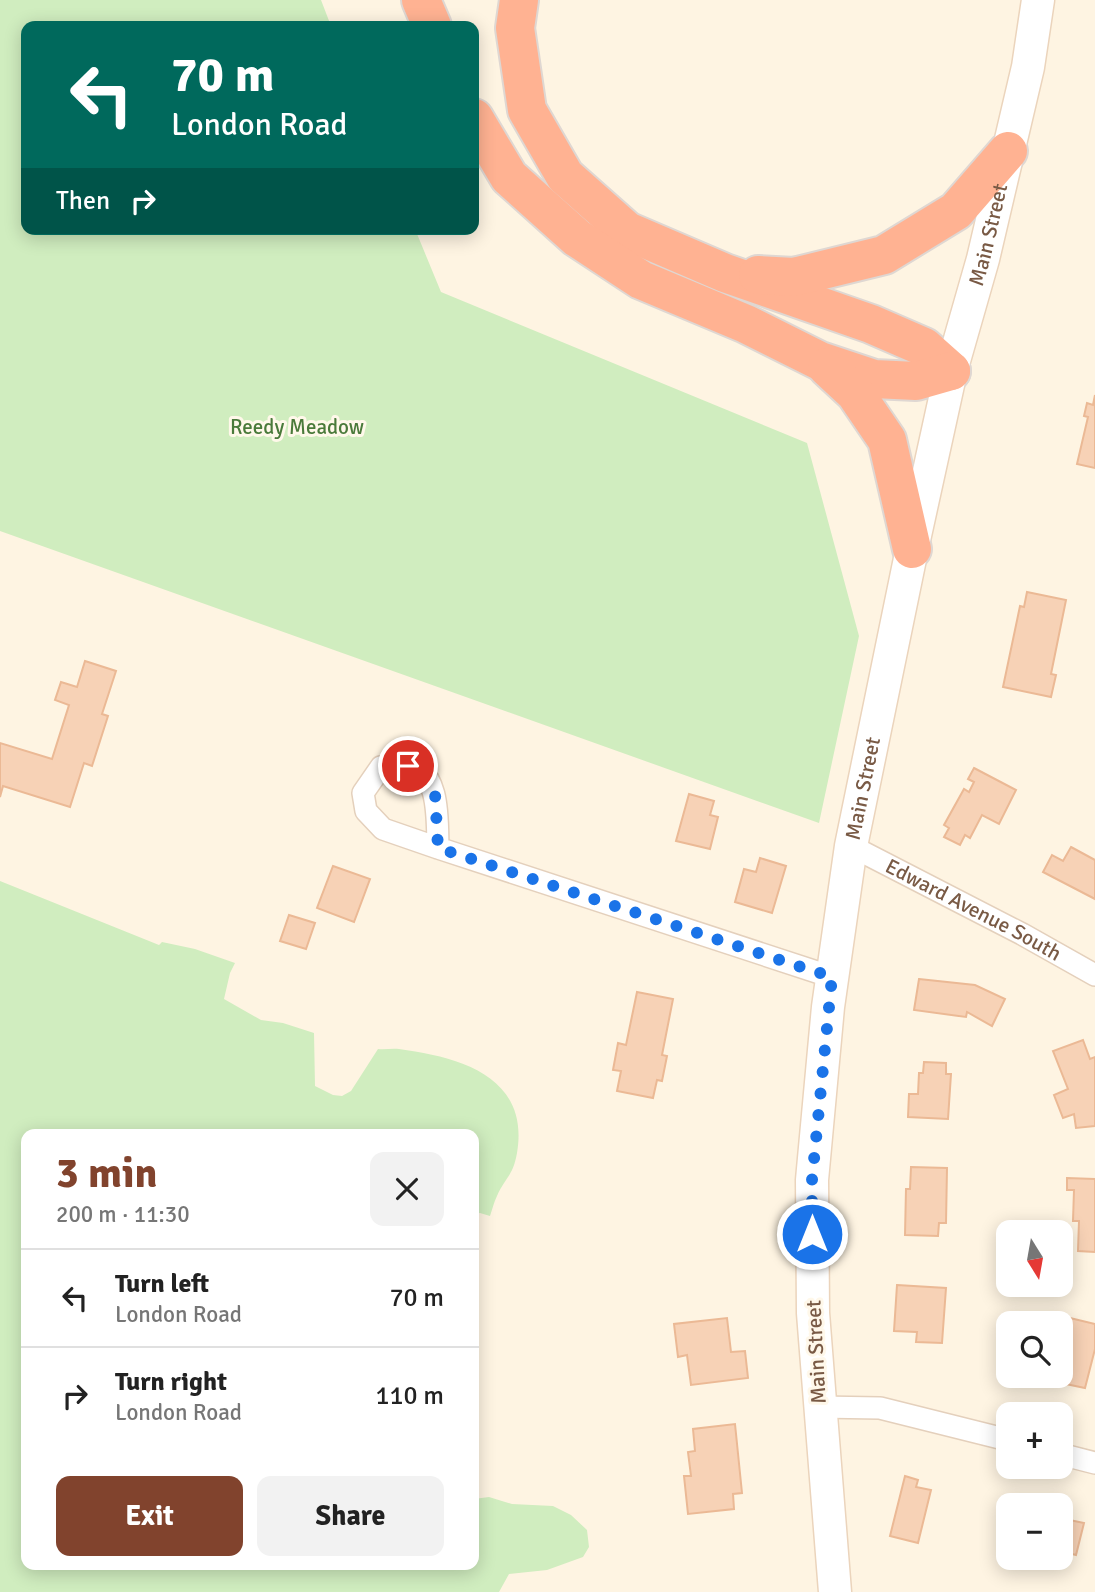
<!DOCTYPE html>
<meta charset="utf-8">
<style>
body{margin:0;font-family:Signika,sans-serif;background:#f2f2f2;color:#222;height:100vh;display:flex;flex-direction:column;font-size:26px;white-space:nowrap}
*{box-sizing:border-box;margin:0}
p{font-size:23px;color:#767676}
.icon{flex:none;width:38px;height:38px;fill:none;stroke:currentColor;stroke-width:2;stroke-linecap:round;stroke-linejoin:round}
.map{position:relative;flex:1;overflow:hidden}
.drawer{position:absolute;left:21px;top:1129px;width:458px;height:441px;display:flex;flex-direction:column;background:#fff;border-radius:14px;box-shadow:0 4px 18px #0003}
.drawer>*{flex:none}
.top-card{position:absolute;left:21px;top:21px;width:458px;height:214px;border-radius:14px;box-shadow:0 4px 18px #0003;background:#00695c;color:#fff;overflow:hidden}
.needle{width:46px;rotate:169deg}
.buttons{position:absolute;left:996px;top:1220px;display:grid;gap:14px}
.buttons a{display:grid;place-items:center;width:77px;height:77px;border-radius:14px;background:#fff;box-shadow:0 4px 18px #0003;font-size:35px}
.pin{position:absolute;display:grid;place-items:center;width:60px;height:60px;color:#fff;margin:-30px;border:4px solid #fff;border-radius:50%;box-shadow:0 2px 7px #0007}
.me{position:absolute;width:77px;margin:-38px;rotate:0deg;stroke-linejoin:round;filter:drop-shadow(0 0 5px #0008)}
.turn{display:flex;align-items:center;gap:24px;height:147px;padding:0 35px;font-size:32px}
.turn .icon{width:91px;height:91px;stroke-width:2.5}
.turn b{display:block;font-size:49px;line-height:60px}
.then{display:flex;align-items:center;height:66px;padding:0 35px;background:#0003;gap:14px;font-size:26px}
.round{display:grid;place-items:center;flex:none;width:74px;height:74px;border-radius:14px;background:#f2f2f2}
.head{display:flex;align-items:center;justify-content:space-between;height:119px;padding:0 35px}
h1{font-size:42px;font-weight:700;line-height:52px;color:#81432d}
.button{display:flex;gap:14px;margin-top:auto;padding:14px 35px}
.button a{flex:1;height:80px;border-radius:14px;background:#81432d;color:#fff;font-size:28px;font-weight:700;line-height:80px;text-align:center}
.button a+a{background:#f2f2f2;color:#222}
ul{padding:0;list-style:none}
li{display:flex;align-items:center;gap:21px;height:98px;padding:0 35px;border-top:2px solid #e0e0e0}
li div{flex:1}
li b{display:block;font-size:26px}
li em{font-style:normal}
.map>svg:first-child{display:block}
.green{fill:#d0edbf}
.building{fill:#f7d2b6;stroke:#ebb995;stroke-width:2}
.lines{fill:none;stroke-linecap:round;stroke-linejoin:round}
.street-casing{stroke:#e4d0bc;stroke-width:24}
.secondary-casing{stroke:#ebd4bc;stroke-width:35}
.highway-casing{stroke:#dfd7d2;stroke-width:42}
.street{stroke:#fff;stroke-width:21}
.secondary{stroke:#fff;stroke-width:32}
.highway{stroke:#ffb292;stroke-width:38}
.route{stroke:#1a73e8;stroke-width:12;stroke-dasharray:0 21.6}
.labels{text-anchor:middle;stroke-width:6;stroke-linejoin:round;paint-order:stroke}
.street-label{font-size:21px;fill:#795a45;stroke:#fff8ea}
.park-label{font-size:21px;fill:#4a7a3a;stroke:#fff8ea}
</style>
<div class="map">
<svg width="1095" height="1592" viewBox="0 0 1095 1592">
<rect width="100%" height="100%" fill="#fef4e2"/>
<g class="green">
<path d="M 0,0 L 321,0 L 331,26 L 26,26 L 26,229 L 415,229 L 441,292 L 807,443 L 859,636 L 819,823 L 0,531 Z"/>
<path d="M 0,881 L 159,945 L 162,942 L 195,949 L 235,963 L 230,973 L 224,999 L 261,1020 L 283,1023 L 314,1033 L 315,1086 L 333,1095 L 342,1096 L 351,1091 L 378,1049 C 385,1050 392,1048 399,1049 C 459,1057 530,1076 517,1153 C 513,1176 505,1178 497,1196 C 494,1202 492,1210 490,1216 L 480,1213 L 474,1214 L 474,1134 L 26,1134 L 26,1564 L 474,1564 L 474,1499 L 489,1497 L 512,1504 L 553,1506 L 571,1515 L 587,1530 L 589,1547 L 583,1557 L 547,1570 L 509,1574 L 499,1592 L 0,1592 Z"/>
</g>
<g class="building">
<path d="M 1095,395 L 1095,468 L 1077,464 L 1088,417 L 1084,416 L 1087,403 L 1093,405 Z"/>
<path d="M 1027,592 L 1066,600 L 1051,674 L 1056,675 L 1051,697 L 1003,687 L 1020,606 L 1024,607 Z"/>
<path d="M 85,661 L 116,671 L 102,714 L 108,716 L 92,766 L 84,763 L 70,807 L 3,786 L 0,797 L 0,743 L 52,759 L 69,705 L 55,700 L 61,682 L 77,687 Z"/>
<path d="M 974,768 L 1016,790 L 999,824 L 982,815 L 970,838 L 965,835 L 960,845 L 944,837 L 949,828 L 944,825 L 964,789 L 969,792 L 974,782 L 968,779 Z"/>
<path d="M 689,794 L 714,801 L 710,815 L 718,817 L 710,849 L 676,841 Z"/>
<path d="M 1071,847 L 1095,860 L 1095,899 L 1043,872 L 1052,855 L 1063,861 Z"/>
<path d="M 760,858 L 786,866 L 772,913 L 735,902 L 744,869 L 756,872 Z"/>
<path d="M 333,866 L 370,879 L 354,922 L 317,908 Z"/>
<path d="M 289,915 L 315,923 L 306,949 L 280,941 Z"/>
<path d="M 919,979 L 975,985 L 1005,999 L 992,1026 L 967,1012 L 966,1017 L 914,1010 Z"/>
<path d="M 637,992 L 673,999 L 662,1055 L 667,1056 L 662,1081 L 657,1080 L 653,1098 L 617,1091 L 621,1071 L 613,1070 L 618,1043 L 626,1045 Z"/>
<path d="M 1083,1040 L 1090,1059 L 1095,1057 L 1095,1126 L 1076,1128 L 1074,1114 L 1063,1118 L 1054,1095 L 1068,1089 L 1053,1051 Z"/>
<path d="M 924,1062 L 946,1063 L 946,1074 L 951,1074 L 948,1119 L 908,1117 L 909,1094 L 918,1094 L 919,1073 L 923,1073 Z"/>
<path d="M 911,1167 L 947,1168 L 946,1223 L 939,1223 L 938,1236 L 905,1235 L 906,1189 L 910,1189 Z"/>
<path d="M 1067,1178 L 1095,1179 L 1095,1252 L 1078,1251 L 1079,1221 L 1073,1221 L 1074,1190 L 1067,1190 Z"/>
<path d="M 897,1285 L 946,1288 L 942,1343 L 916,1342 L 917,1332 L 894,1331 Z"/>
<path d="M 727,1318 L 731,1352 L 745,1351 L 748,1378 L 691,1385 L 687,1355 L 678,1357 L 674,1324 Z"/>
<path d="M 1070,1318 L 1095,1324 L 1095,1349 L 1085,1388 L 1056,1382 L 1057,1376 L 1060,1376 L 1064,1346 L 1060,1345 L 1060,1331 L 1067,1332 Z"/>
<path d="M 735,1424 L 742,1493 L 733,1494 L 734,1509 L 688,1514 L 684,1476 L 691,1476 L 688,1452 L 695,1451 L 693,1429 Z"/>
<path d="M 905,1476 L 918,1480 L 916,1487 L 931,1490 L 918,1543 L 890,1536 Z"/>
<path d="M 1060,1518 L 1084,1523 L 1076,1555 L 1060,1551 Z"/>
</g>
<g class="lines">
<g class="street-casing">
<g id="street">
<path id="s1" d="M 851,846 L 1022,934 L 1095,975"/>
<path d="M 438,848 C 437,824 441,770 408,766 C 400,764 389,766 381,767 L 363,793 L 366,811 L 383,829 L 438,848 L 832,977"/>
<path d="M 819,1407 L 880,1408 L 1008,1440"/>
<path d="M 1060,1454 L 1095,1463"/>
</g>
</g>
<g class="secondary-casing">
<g id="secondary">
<path id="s2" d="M 835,1592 L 813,1313 L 812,1180 L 828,1007 L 851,846 L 912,549 L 951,371 L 983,259 L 1028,67 L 1038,0"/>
</g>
</g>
<g class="highway-casing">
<g id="highway">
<path d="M 421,0 L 432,26"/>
<path d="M 519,0 L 515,28 L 527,110 L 565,176 L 627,231 L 725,273 L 871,324 L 924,347 L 951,371"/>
<path d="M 474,118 L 509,177 L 577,238 L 641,280 L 746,324 L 820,361 L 874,379 L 916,381 L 951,371"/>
<path d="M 758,275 L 794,277 L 884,255 L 956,211 L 1008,151"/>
<path d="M 827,367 L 855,393 L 887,440 L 912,549"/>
</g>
</g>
<use href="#street" class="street"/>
<use href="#secondary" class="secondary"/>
<use href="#highway" class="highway"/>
</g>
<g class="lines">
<path class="route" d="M 408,766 C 422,770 430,780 435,793 L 438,848 L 832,977 L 812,1180 L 812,1234"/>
</g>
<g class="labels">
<g class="street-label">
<text dy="7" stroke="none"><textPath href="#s2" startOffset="1376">Main Street</textPath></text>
<text dy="7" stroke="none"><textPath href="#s2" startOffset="808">Main Street</textPath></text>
<text dy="7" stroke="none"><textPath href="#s1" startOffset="138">Edward Avenue South</textPath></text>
<text transform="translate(816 1352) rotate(-93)" y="7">Main Street</text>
</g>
<g class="park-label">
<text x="297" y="434">Reedy Meadow</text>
</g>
</g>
</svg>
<div class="buttons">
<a><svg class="needle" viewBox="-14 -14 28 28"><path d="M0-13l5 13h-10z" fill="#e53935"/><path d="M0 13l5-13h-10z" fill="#767676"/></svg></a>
<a><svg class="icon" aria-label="search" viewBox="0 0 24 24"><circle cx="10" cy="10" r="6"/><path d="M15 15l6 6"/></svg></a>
<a>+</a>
<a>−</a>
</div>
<div class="pin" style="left:408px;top:766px;background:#d93025"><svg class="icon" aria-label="arrive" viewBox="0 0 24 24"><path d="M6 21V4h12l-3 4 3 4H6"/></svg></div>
<svg class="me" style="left:812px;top:1234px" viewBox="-20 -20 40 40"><circle r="17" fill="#1a73e8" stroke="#fff" stroke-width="3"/><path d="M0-11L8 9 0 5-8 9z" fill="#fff"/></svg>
<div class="top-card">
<div class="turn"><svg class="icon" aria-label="left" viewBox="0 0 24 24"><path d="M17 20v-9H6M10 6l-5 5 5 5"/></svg><div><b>70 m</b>London Road</div></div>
<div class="then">Then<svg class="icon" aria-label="right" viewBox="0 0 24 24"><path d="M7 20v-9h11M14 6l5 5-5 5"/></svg></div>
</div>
<section class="drawer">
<div class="head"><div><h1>3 min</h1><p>200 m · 11:30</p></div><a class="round"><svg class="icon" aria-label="close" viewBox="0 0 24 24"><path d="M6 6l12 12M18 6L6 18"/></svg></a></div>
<ul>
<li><svg class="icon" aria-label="left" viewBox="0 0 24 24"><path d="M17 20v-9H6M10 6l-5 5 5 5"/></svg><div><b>Turn left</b><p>London Road</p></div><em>70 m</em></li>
<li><svg class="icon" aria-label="right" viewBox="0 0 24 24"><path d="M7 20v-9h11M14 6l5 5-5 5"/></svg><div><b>Turn right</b><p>London Road</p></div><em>110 m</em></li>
</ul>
<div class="button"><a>Exit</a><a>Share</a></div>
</section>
</div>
